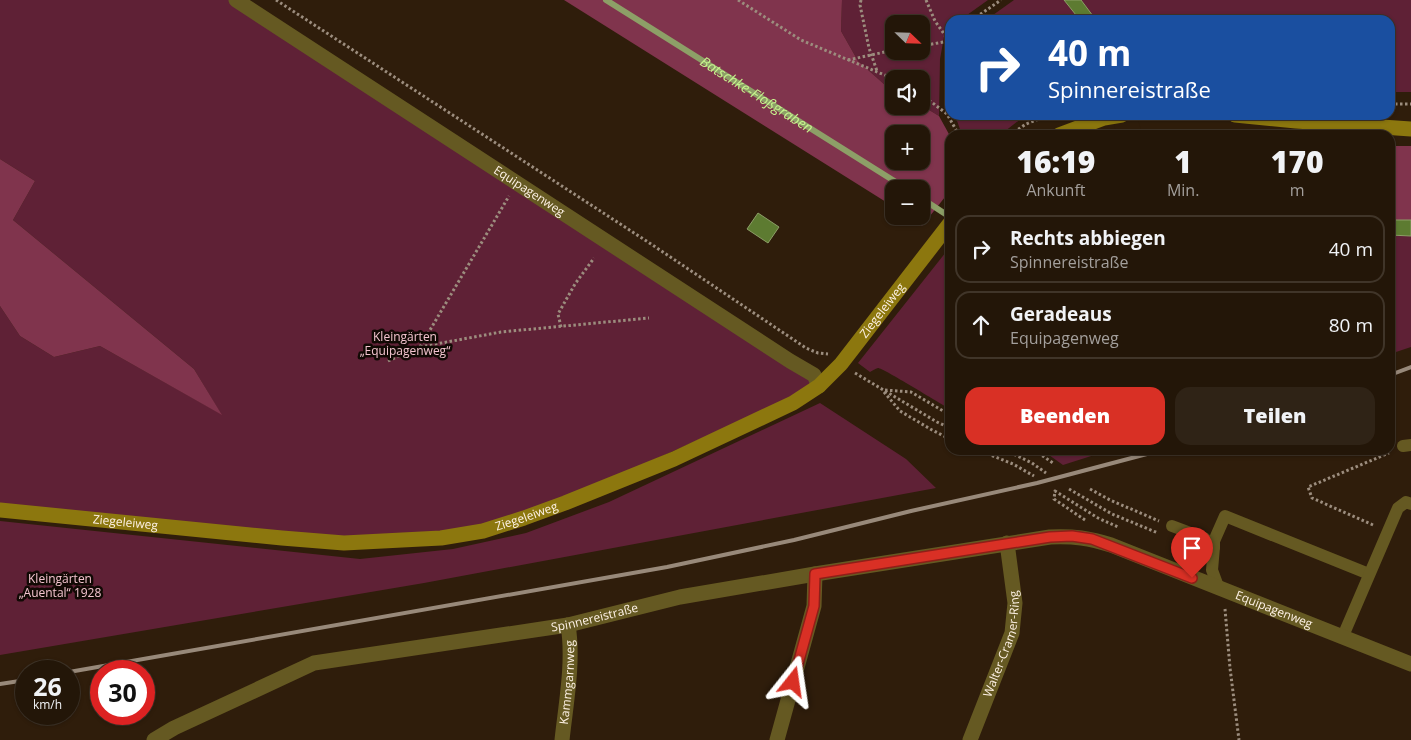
<!DOCTYPE html>
<html lang="de">
<meta charset="utf-8">
<style>
body{margin:0;font-family:"Open Sans",sans-serif;background:#2f2316;color:#f1f3f6;height:100vh;display:flex;flex-direction:column;font-size:19px;white-space:nowrap}
*{box-sizing:border-box;margin:0}
p{font-size:16px;color:#a39f9c}
.icon{flex:none;width:28px;height:28px;fill:none;stroke:currentColor;stroke-width:2;stroke-linecap:round;stroke-linejoin:round}
.map{position:relative;flex:1;overflow:hidden}
.panel{position:absolute;left:945px;top:130px;width:450px;height:325px;display:flex;flex-direction:column;background:#231608;border-radius:15px;box-shadow:0 1px 4px #0004,0 0 0 1px #403529}
.panel>*{flex:none}
.banner{position:absolute;left:945px;top:15px;width:450px;height:105px;border-radius:15px;box-shadow:0 1px 4px #0004,0 0 0 1px #403529;background:#1a4fa0;color:#fff;overflow:hidden}
.needle{width:32px;rotate:113deg}
.tools{position:absolute;left:885px;top:15px;display:grid;gap:10px}
.tools a{display:grid;place-items:center;width:45px;height:45px;border-radius:10px;background:#231608;box-shadow:0 1px 4px #0004,0 0 0 1px #403529;font-size:25px}
.speed{position:absolute;left:15px;top:660px;display:flex;gap:10px;font-size:25px;font-weight:700;text-align:center}
.speed>*{display:grid;place-content:center;width:65px;height:65px;border-radius:50%;background:#231608;box-shadow:0 1px 4px #0004,0 0 0 1px #403529;line-height:1}
.speed small{font-size:12px;font-weight:400}
.speed .limit{border:8px solid #d22;background:#fff;color:#111}
.pin{position:absolute;display:grid;place-items:center;width:42px;height:42px;color:#fff;margin:-51px -21px;border-radius:50% 50% 50% 0;rotate:-45deg;box-shadow:0 0 5px #0007}
.pin .icon{rotate:45deg}
.me{position:absolute;width:55px;margin:-28px;rotate:15deg;stroke-linejoin:round;filter:drop-shadow(0 0 4px #0008)}
.turn{display:flex;align-items:center;gap:18px;height:105px;padding:0 20px;font-size:22px}
.turn .icon{width:65px;height:65px;stroke-width:2.5}
.turn b{display:block;font-size:35px;line-height:42px}
.eta{display:flex;justify-content:space-evenly;align-items:center;height:85px;text-align:center}
.eta b{font-size:30px;font-weight:800;line-height:35px}
.cta{display:flex;gap:10px;margin-top:auto;padding:10px 20px}
.cta a{flex:1;height:58px;border-radius:15px;background:#d93025;color:#fff;font-size:20px;font-weight:800;line-height:58px;text-align:center}
.cta a+a{background:#2f2316;color:#f1f3f6}
ul{padding:0;list-style:none}
li{display:flex;align-items:center;gap:15px;height:68px;margin:0 10px 8px;padding:0 10px;border:2px solid #403529;border-radius:15px}
li div{flex:1}
li b{display:block;font-size:19px}
li em{font-style:normal}
.map>svg:first-child{display:block}
.green{fill:#5f2136;fill-rule:evenodd}
.forest{fill:#80344d;fill-rule:evenodd}
.water{fill:#5d7b31;stroke:#8d9f67}
.pier{fill:#2f1d0b}
.lines{fill:none;stroke-linecap:round;stroke-linejoin:round}
.stream{stroke:#8d9f67;stroke-width:6}
.path{stroke:#9c8d7e;stroke-width:3;stroke-dasharray:2.5 2.5;stroke-linecap:butt}
.service{stroke:#655922;stroke-width:12}
.minor{stroke:#655922;stroke-width:15}
.secondary{stroke:#8c770e;stroke-width:15}
.rail{stroke:#98897a;stroke-width:4}
.route-casing{stroke:#8d1f18;stroke-width:12}
.route{stroke:#d93025;stroke-width:9}
.labels{text-anchor:middle;stroke-width:5;stroke-linejoin:round;paint-order:stroke}
.street-label{font-size:12px;fill:#fef2e6;stroke:#110904}
.park-label{font-size:12px;fill:#f3c4cf;stroke:#110904}
.water-label{font-size:14px;font-style:italic;fill:#c8f58e;stroke:#110904}
</style>
<div class="map">
<svg width="1411" height="740" viewBox="0 0 1411 740">
<rect width="100%" height="100%" fill="#2f1d0b"/>
<g class="green">
<path d="M 0,0 L 236,0 L 819,386 L 524,518 L 401,541 L 0,510 L 0,306 L 20,336 L 54,357 L 100,346 L 221,414 L 194,369 L 13,220 L 35,181 L 0,159 Z"/>
<path d="M 842,0 L 988,0 L 960,20 L 950,20 L 950,30 L 944,37 L 940,59 L 939,116 L 921,105 L 921,79 L 894,79 L 894,90 L 885,85 L 858,61 L 841,31 ZM 894,24 L 921,24 L 921,51 L 894,51 Z"/>
<path d="M 1014,0 L 1064,0 L 1080,20 L 986,20 Z"/>
<path d="M 1081,0 L 1411,0 L 1411,92 L 1390,92 L 1390,20 L 1096,20 Z"/>
<path d="M 955,115 L 1029,115 L 1022,118 L 1000,135 L 962,135 Z"/>
<path d="M 1390,235 L 1411,236 L 1411,347 L 1390,354 Z"/>
<path d="M 950,247 L 950,409 C 939,403 883,368 878,368 C 875,369 873,370 870,372 L 858,363 Z"/>
<path d="M 820,403 L 906,459 L 936,488 L 424,583 L 0,655 L 0,521 L 360,559 L 453,549 L 526,533 L 609,502 Z"/>
<path d="M 1042,450 L 1110,450 L 1063,465 Z"/>
</g>
<g class="forest">
<path d="M 564,0 L 842,0 L 841,31 L 858,61 L 885,85 L 894,90 L 894,106 L 921,106 L 921,105 L 939,116 L 950,136 L 950,197 L 949,200 L 945,197 L 922,226 L 909,216 L 921,216 L 921,189 L 894,189 L 894,207 ZM 894,134 L 921,134 L 921,161 L 894,161 Z"/>
<path d="M 1141,129 L 1228,132 L 1259,135 L 1142,135 Z"/>
<rect x="1390" y="146" width="21" height="74"/>
<path d="M 0,159 L 35,181 L 13,220 L 194,369 L 222,415 L 100,346 L 54,357 L 20,336 L 0,306 Z"/>
</g>
<g class="water">
<path d="M 1064,0 L 1081,0 L 1096,20 L 1080,20 Z"/>
<path d="M 1114,115 L 1134,115 L 1142,135 L 1119,135 Z"/>
<path d="M 758,213 L 779,227 L 768,243 L 747,229 Z"/>
<path d="M 1390,220 L 1411,220 L 1411,236 L 1390,235 Z"/>
</g>
<path class="pier" d="M 1112,115 L 1136,115 L 1141,129 L 1116,133 Z"/>
<g class="lines">
<g class="stream">
<path id="s1" d="M 606,0 L 907,189"/>
<path d="M 921,198 L 950,217"/>
</g>
<g class="path">
<path d="M 276,0 L 651,244 L 806,348 L 818,353 L 828,354"/>
<path d="M 738,0 L 801,40 L 894,79"/>
<path d="M 861,0 L 860,5 L 869,48 L 877,71"/>
<path d="M 926,0 L 935,21 L 949,41 L 947,60 L 947,114"/>
<path d="M 972,20 L 1001,0"/>
<path d="M 921,46 L 949,41"/>
<path d="M 848,60 L 894,50"/>
<path d="M 921,94 L 947,114 L 959,135"/>
<path d="M 1390,104 L 1411,104"/>
<path d="M 1010,135 L 1026,124 L 1049,115"/>
<path d="M 561,327 L 558,314 L 575,284 L 594,258"/>
<path d="M 420,347 L 509,196"/>
<path d="M 388,361 L 420,347 L 501,332 L 649,318"/>
<path d="M 855,373 L 937,422 L 950,428"/>
<path d="M 885,390 L 911,392 L 950,415"/>
<path d="M 884,392 L 900,411 L 932,430 L 950,439"/>
<path d="M 978,450 L 1013,464 L 1034,476"/>
<path d="M 1005,450 L 1032,463 L 1046,473"/>
<path d="M 1034,450 L 1053,463"/>
<path d="M 1069,489 L 1112,514 L 1158,533"/>
<path d="M 1090,489 L 1110,500 L 1159,521"/>
<path d="M 1085,520 L 1054,499 L 1055,491 L 1098,518 L 1118,527"/>
<path d="M 1373,525 L 1312,498 L 1308,487 L 1389,453"/>
<path d="M 1225,609 L 1230,668 L 1239,740"/>
</g>
<g class="service">
<path d="M 1403,446 L 1411,445"/>
<path d="M 1172,526 L 1204,538 L 1214,547"/>
<path d="M 1219,589 L 1212,570 L 1214,547 L 1214,541 L 1225,516 L 1369,574"/>
<path d="M 1343,636 L 1398,508 L 1406,502 L 1411,504"/>
</g>
<g class="minor">
<path id="s2" d="M 236,0 L 790,361 L 814,375 L 819,386"/>
<path id="s3" d="M 154,740 L 174,728 L 314,663 L 568,625 L 680,597 L 815,574 L 1050,537 C 1074,536 1089,538 1111,545 L 1411,664"/>
<path id="s4" d="M 562,740 C 566,703 574,661 568,625"/>
<path d="M 777,740 L 814,606 L 815,574"/>
<path id="s5" d="M 970,740 L 1012,633 L 1015,603 L 1007,543"/>
</g>
<g class="secondary">
<path d="M 1235,115 L 1296,121 L 1411,129"/>
<path d="M 1059,135 L 1104,118 L 1122,115"/>
<path id="s6" d="M 0,510 L 282,538 L 344,543 L 441,538 L 483,531 L 524,518 L 565,503 L 674,459 L 793,403 L 819,386 L 841,364 L 950,223"/>
</g>
<g class="rail">
<path d="M 1390,375 L 1411,367"/>
<path d="M 69,672 L 667,567 L 794,540 L 911,511 L 1037,483 L 1162,450"/>
<path d="M 0,684 L 26,680"/>
</g>
</g>
<g class="lines">
<g class="route-casing">
<path id="route" d="M 793,682 L 814,606 L 815,574 L 1050,537 L 1072,536 L 1092,539 L 1192,578"/>
</g>
<use href="#route" class="route"/>
</g>
<g class="labels">
<g class="street-label">
<text dy="4" stroke="none"><textPath href="#s2" startOffset="350">Equipagenweg</textPath></text>
<text dy="4" stroke="none"><textPath href="#s6" startOffset="951">Ziegeleiweg</textPath></text>
<text dy="4" stroke="none"><textPath href="#s6" startOffset="531">Ziegeleiweg</textPath></text>
<text dy="4" stroke="none"><textPath href="#s6" startOffset="126">Ziegeleiweg</textPath></text>
<text dy="4" stroke="none"><textPath href="#s3" startOffset="1162">Equipagenweg</textPath></text>
<text dy="4" stroke="none"><textPath href="#s3" startOffset="462">Spinnereistraße</textPath></text>
<text dy="4" stroke="none"><textPath href="#s5" startOffset="102">Walter-Cramer-Ring</textPath></text>
<text dy="4" stroke="none"><textPath href="#s4" startOffset="58">Kammgarnweg</textPath></text>
</g>
<g class="park-label">
<text x="405" y="341">Kleingärten<tspan x="405" dy="14">„Equipagenweg“</tspan></text>
<text x="60" y="583">Kleingärten<tspan x="60" dy="14">„Auental“ 1928</tspan></text>
</g>
<g class="water-label">
<text dy="5" stroke="none"><textPath href="#s1" startOffset="178">Batschke‐Floßgraben</textPath></text>
</g>
</g>
</svg>
<div class="tools">
<a><svg class="needle" viewBox="-14 -14 28 28"><path d="M0-13l5 13h-10z" fill="#e53935"/><path d="M0 13l5-13h-10z" fill="#a39f9c"/></svg></a>
<a><svg class="icon" aria-label="sound" viewBox="0 0 24 24"><path d="M4 9h4l5-4v14l-5-4H4zM17 9q2 3 0 6"/></svg></a>
<a>+</a>
<a>−</a>
</div>
<div class="speed"><div>26<small>km/h</small></div><div class="limit">30</div></div>
<div class="pin" style="left:1192px;top:578px;background:#d93025"><svg class="icon" aria-label="arrive" viewBox="0 0 24 24"><path d="M6 21V4h12l-3 4 3 4H6"/></svg></div>
<svg class="me" style="left:793px;top:682px" viewBox="-20 -20 40 40"><path d="M0-17L14 15 0 8-14 15z" fill="#d93025" stroke="#fff" stroke-width="4"/></svg>
<div class="banner">
<div class="turn"><svg class="icon" aria-label="right" viewBox="0 0 24 24"><path d="M7 20v-9h11M14 6l5 5-5 5"/></svg><div><b>40 m</b>Spinnereistraße</div></div>
</div>
<section class="panel">
<div class="eta">
<div><b>16:19</b><p>Ankunft</p></div>
<div><b>1</b><p>Min.</p></div>
<div><b>170</b><p>m</p></div>
</div>
<ul>
<li><svg class="icon" aria-label="right" viewBox="0 0 24 24"><path d="M7 20v-9h11M14 6l5 5-5 5"/></svg><div><b>Rechts abbiegen</b><p>Spinnereistraße</p></div><em>40 m</em></li>
<li><svg class="icon" aria-label="ahead" viewBox="0 0 24 24"><path d="M12 20V5M6 11l6-6 6 6"/></svg><div><b>Geradeaus</b><p>Equipagenweg</p></div><em>80 m</em></li>
</ul>
<div class="cta"><a>Beenden</a><a>Teilen</a></div>
</section>
</div>
